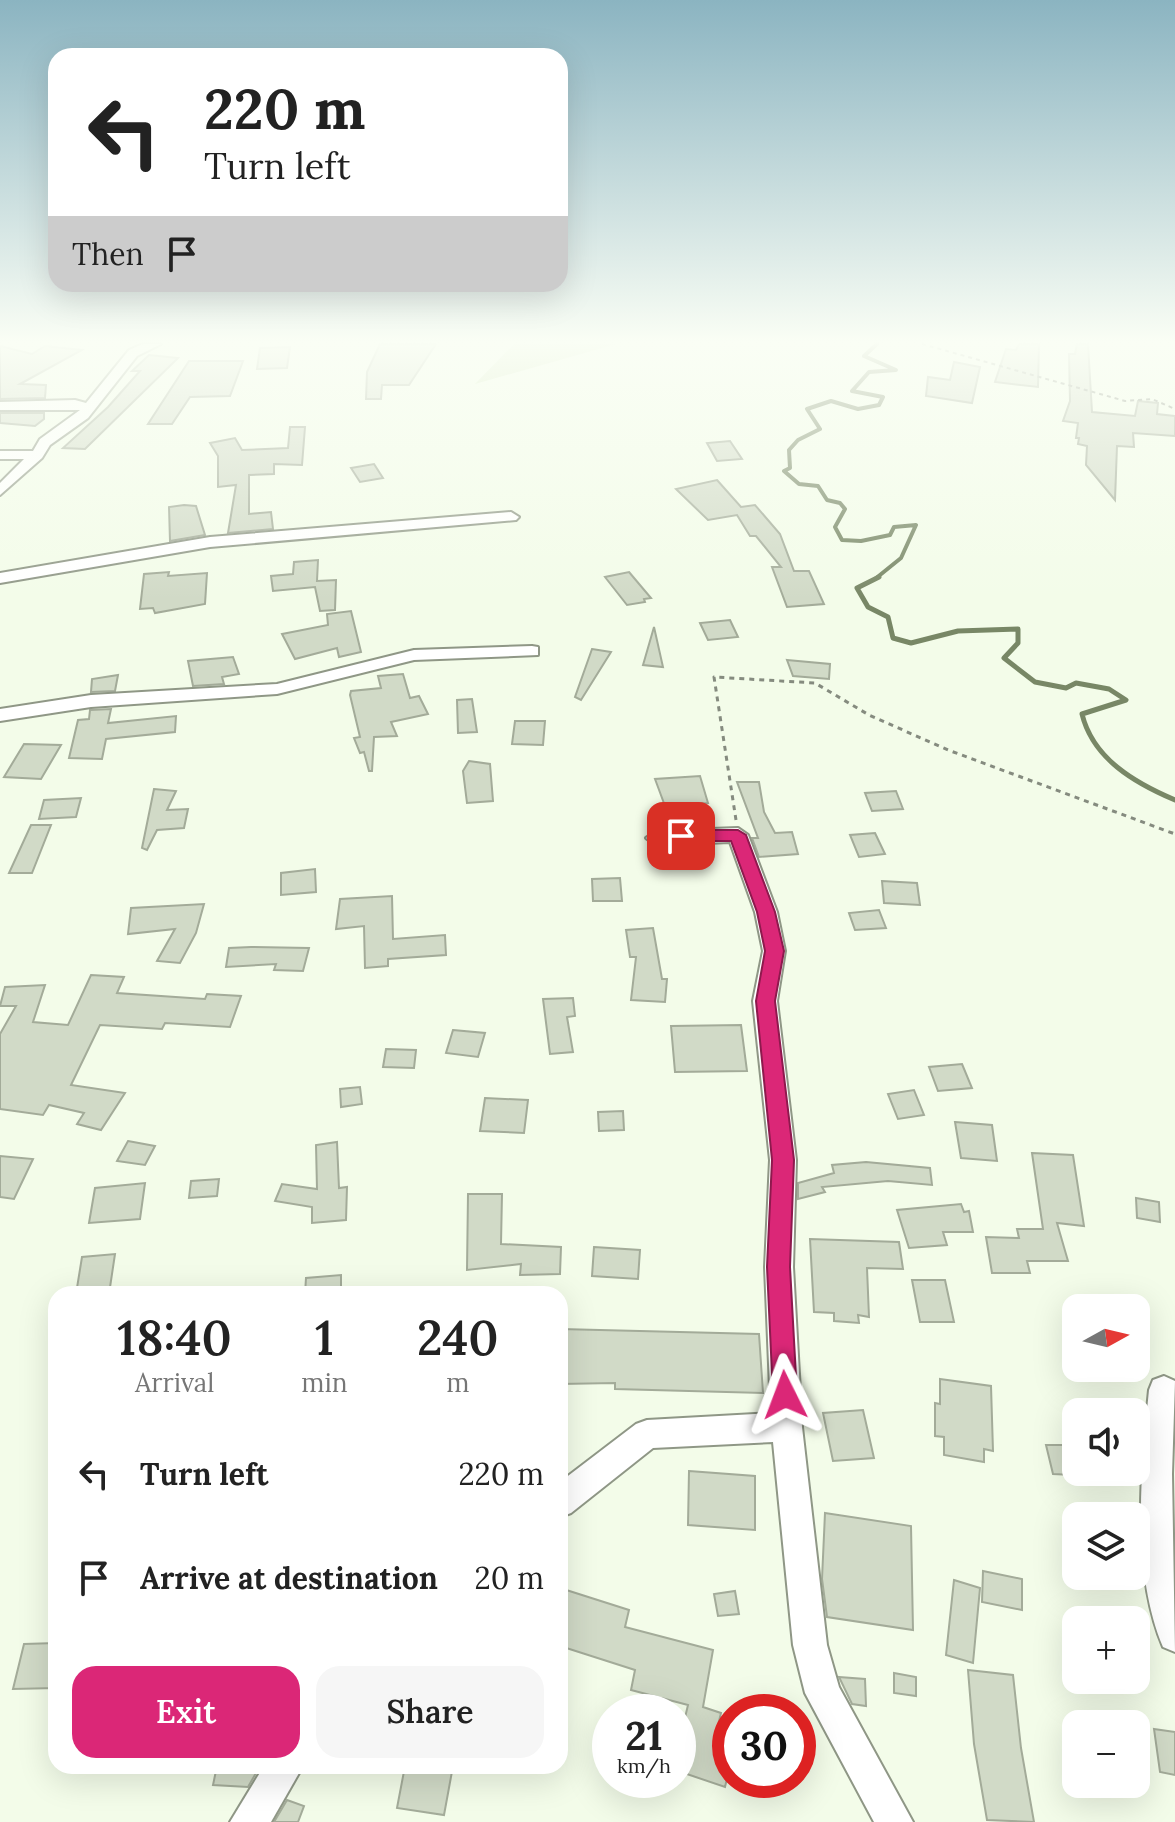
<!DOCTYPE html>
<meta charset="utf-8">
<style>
body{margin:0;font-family:Lora,serif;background:#f6f6f6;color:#222;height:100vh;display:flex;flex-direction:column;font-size:30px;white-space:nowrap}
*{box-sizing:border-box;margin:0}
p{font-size:26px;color:#767676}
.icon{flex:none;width:44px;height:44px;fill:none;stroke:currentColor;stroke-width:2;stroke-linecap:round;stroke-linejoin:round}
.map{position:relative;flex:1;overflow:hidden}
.details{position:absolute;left:48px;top:1286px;width:520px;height:488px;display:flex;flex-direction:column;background:#fff;border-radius:24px;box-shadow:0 8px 32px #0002}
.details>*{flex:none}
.banner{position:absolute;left:48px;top:48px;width:520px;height:244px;border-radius:24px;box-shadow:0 8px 32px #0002;background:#fff;color:#222;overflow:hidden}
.needle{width:52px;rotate:82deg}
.fabs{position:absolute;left:1062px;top:1294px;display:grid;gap:16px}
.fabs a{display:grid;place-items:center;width:88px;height:88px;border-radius:16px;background:#fff;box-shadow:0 8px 32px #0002;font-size:40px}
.speed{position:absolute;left:592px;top:1694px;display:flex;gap:16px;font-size:40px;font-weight:700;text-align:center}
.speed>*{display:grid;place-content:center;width:104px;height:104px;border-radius:50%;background:#fff;box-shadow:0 8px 32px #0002;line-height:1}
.speed small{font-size:20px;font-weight:400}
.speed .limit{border:12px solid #d22;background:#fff;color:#111}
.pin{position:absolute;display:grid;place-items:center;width:68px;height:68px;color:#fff;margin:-34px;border-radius:16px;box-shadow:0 4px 12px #0006}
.me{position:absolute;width:88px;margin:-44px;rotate:357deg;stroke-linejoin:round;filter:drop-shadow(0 0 6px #0008)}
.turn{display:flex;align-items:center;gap:28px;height:168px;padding:0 24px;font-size:36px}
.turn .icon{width:104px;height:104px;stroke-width:2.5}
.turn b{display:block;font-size:56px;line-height:68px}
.then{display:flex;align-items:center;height:76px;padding:0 24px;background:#0003;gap:16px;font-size:30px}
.eta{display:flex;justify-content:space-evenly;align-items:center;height:136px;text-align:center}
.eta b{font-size:48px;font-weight:600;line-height:56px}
.action{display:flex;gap:16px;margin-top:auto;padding:16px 24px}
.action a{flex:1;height:92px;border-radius:24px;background:#db2777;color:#fff;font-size:32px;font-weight:600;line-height:92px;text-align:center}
.action a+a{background:#f6f6f6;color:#222}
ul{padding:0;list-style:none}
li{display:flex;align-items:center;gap:24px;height:104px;padding:0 24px}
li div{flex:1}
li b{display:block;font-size:30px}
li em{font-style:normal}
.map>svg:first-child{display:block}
.green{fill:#d4e5bf}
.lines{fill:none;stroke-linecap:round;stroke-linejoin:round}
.stream-far1{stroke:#788766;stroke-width:4}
.stream{stroke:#788766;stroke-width:5}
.building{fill:#d1dac7;stroke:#a3ab99;stroke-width:2}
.minor-casing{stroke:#8f9786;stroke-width:4}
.path-far1{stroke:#858b7f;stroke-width:2;stroke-dasharray:4 4;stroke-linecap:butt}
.path{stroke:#858b7f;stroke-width:3;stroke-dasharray:5 5;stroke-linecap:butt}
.minor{fill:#fff;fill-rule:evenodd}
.route{fill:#db2777;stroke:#8e194d;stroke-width:2}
</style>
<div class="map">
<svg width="1175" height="1822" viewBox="0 0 1175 1822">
<rect width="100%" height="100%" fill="#f3fce9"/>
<path class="green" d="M 514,344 L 616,344 L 475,384 Z"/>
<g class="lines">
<path class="stream-far1" d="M 875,579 L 901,558 L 916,525 L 894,527 L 890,535 L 861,541 L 842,540 L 835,527 L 845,509 L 840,503 L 827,500 L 818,486 L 799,484 L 784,471 L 790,468 L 789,450 L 798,440 L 820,429 L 807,409 L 831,401 L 858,409 L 879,405 L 883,397 L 852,391 L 869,372 L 896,370 L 864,356 L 877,344"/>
<path class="stream" d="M 879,577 L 857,588 L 868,607 L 888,617 L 893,638 L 911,643 L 958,631 L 1018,629 L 1018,643 L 1004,658 L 1035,682 L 1066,688 L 1076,683 L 1109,689 L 1126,700 L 1082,714 C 1093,759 1135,783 1175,800"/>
</g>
<g class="building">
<path d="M 380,344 L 436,344 L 409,385 L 382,385 L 381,399 L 366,399 L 367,372 Z"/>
<path d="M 1019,344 L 1039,344 L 1038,387 L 995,382 L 1006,349 L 1016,350 Z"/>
<path d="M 1077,344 L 1088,344 L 1092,412 L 1135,416 L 1138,401 L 1158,403 L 1157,414 L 1175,416 L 1175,436 L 1133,433 L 1134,447 L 1117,446 L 1115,500 L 1086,465 L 1087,446 L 1078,444 L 1079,438 L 1076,438 L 1078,423 L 1063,421 L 1070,401 L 1069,354 L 1075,354 Z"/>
<path d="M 0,346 L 32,354 L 45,346 L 82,350 L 20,384 L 46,385 L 45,398 L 0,399 Z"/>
<path d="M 290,347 L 287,368 L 257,369 L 260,348 Z"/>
<path d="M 149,355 L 178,358 L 85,449 L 63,448 L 108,407 L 140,371 L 132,371 Z"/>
<path d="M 189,361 L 243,361 L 230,396 L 190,397 L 172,424 L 148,424 Z"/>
<path d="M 954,362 L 980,367 L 972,403 L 926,396 L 928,377 L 950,380 Z"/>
<path d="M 0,413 L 44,413 L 44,419 L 35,426 L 0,423 Z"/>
<path d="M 290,427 L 305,427 L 302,465 L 274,464 L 274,474 L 249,475 L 249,514 L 271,512 L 273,529 L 228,533 L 236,485 L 218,487 L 218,456 L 210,443 L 235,438 L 242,450 L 288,448 Z"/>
<path d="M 730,441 L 742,459 L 717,461 L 707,443 Z"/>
<path d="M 374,464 L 383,478 L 360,482 L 351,468 Z"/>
<path d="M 717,480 L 741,507 L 755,505 L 780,534 L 794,571 L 809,571 L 824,604 L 787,607 L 772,567 L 781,567 L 756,536 L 750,536 L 737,515 L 708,520 L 676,489 Z"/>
<path d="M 184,505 L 196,506 L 205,535 L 170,541 L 169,507 Z"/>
<path d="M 318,560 L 317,581 L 336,580 L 335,610 L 320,611 L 315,587 L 273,591 L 271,576 L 293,574 L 294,562 Z"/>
<path d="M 169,572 L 168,576 L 207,573 L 205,604 L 155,613 L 153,608 L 140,609 L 144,574 Z"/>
<path d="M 629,572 L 651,598 L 644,599 L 645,602 L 627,605 L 605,577 Z"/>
<path d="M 351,611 L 361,652 L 339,657 L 337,648 L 295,659 L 282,634 L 328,625 L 327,614 Z"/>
<path d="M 730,620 L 738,637 L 708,640 L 700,623 Z"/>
<path d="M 654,627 L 663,667 L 643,665 Z"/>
<path d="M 592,649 L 611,652 L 581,700 L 575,697 Z"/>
<path d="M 233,657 L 239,674 L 222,677 L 224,684 L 193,686 L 188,661 Z"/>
<path d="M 787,660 L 830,664 L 829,679 L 793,676 Z"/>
<path d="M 403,674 L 410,698 L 419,696 L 428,714 L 391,722 L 397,736 L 374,737 L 372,771 L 369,771 L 364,752 L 360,753 L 354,738 L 360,737 L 350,695 L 351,691 L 381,688 L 378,676 Z"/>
<path d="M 118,675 L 115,691 L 91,692 L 92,679 Z"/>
<path d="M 472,699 L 477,732 L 458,733 L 457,700 Z"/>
<path d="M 111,709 L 108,723 L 176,716 L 175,732 L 106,739 L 102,759 L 69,758 L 78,720 L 89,719 L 90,710 Z"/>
<path d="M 515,721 L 545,721 L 543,745 L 512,744 Z"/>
<path d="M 24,744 L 61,745 L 41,779 L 4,777 Z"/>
<path d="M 469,761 L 490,764 L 493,801 L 467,803 L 463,771 Z"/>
<path d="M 700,776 L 708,803 L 665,806 L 655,779 Z"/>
<path d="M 737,782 L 759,782 L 764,812 L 775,833 L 792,832 L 798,854 L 759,857 L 752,838 L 758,838 Z"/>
<path d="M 154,789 L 176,791 L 167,810 L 188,809 L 184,828 L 157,830 L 147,850 L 142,848 Z"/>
<path d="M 896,791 L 903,809 L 872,811 L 865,793 Z"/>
<path d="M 81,798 L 76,817 L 39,819 L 44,800 Z"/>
<path d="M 31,825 L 51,825 L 32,873 L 9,873 Z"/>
<path d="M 875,833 L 885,854 L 859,857 L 850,835 Z"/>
<path d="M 315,869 L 316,892 L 281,895 L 281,873 Z"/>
<path d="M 620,878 L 622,901 L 593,901 L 592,879 Z"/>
<path d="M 882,881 L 917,883 L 920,905 L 884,903 Z"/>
<path d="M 392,896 L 393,939 L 445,935 L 446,955 L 388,959 L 388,966 L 365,968 L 364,926 L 336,929 L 340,899 Z"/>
<path d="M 204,904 L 196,933 L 180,963 L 157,961 L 175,929 L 128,934 L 131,908 Z"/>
<path d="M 879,910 L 886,928 L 855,930 L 849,913 Z"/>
<path d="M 653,928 L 662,979 L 667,979 L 665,1002 L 631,1000 L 636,957 L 630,957 L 626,930 Z"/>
<path d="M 251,947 L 309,948 L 303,971 L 274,970 L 276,964 L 226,967 L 229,948 Z"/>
<path d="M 91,975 L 124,977 L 117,993 L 205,999 L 207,994 L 241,996 L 230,1027 L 165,1023 L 162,1029 L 100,1025 L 71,1085 L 125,1093 L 101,1130 L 77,1124 L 84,1113 L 49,1105 L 43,1115 L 0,1109 L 0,1034 L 16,1006 L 0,1006 L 5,987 L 45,985 L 33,1022 L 68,1025 Z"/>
<path d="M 573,998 L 575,1016 L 567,1017 L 573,1052 L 550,1054 L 543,999 Z"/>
<path d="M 741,1025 L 747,1071 L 675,1072 L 671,1026 Z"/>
<path d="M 453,1030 L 485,1033 L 478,1057 L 446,1053 Z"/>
<path d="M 386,1049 L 416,1050 L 414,1068 L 383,1067 Z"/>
<path d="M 962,1064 L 972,1088 L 938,1091 L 929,1067 Z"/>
<path d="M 360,1087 L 362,1104 L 341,1107 L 340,1089 Z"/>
<path d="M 914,1090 L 924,1115 L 898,1119 L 888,1094 Z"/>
<path d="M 485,1098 L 528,1100 L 524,1133 L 480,1131 Z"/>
<path d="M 623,1111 L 624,1130 L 599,1131 L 598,1112 Z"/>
<path d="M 955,1122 L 992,1125 L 997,1161 L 961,1158 Z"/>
<path d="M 128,1141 L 155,1146 L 145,1165 L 117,1161 Z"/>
<path d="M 337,1142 L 339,1188 L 347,1187 L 346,1220 L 312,1223 L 312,1207 L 275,1201 L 282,1184 L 317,1189 L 316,1145 Z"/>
<path d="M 1032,1153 L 1073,1155 L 1084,1226 L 1057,1223 L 1068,1261 L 1027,1261 L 1030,1273 L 992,1273 L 986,1237 L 1019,1238 L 1017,1229 L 1043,1229 Z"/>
<path d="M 0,1156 L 33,1159 L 14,1199 L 0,1197 Z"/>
<path d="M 866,1162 L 930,1168 L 932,1185 L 888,1181 L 822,1187 L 825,1192 L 798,1199 L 798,1183 L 834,1173 L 832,1165 Z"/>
<path d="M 219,1179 L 217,1196 L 189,1198 L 191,1181 Z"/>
<path d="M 145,1183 L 140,1219 L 89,1223 L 95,1188 Z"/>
<path d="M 468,1194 L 502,1194 L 501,1244 L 561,1247 L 560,1274 L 520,1275 L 521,1264 L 467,1270 Z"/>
<path d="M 1136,1198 L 1159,1202 L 1160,1222 L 1137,1218 Z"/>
<path d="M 961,1204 L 964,1212 L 969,1211 L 973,1232 L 943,1232 L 947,1245 L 909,1248 L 897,1210 Z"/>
<path d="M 810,1239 L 899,1242 L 903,1269 L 867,1268 L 869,1317 L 858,1315 L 859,1323 L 834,1321 L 834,1313 L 814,1312 Z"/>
<path d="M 594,1247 L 640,1250 L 638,1279 L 592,1276 Z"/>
<path d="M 115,1254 L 109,1294 L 76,1294 L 82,1257 Z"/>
<path d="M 341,1275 L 341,1294 L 305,1294 L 306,1278 Z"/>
<path d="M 912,1280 L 945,1280 L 954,1322 L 920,1322 Z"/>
<path d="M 560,1329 L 759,1334 L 763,1393 L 615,1389 L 615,1383 L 560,1384 Z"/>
<path d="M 940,1379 L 991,1386 L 993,1451 L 984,1449 L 984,1462 L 944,1455 L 944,1437 L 935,1436 L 935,1403 L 940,1404 Z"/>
<path d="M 863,1410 L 874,1458 L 833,1461 L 823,1413 Z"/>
<path d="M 1046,1445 L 1067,1445 L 1073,1475 L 1053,1474 Z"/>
<path d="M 689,1471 L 755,1476 L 755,1530 L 688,1525 Z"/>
<path d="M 825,1513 L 911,1526 L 913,1630 L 827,1617 L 822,1579 Z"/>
<path d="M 983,1571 L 1022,1579 L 1022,1610 L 982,1602 Z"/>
<path d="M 954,1580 L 980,1588 L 973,1663 L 946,1655 Z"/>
<path d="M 560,1588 L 629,1610 L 625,1627 L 713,1650 L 703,1707 L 721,1713 L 719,1721 L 730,1725 L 730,1766 L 725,1787 L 678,1771 L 678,1747 L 688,1705 L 631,1690 L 635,1670 L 560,1646 Z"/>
<path d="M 735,1591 L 739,1614 L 718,1616 L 714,1594 Z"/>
<path d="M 56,1643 L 56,1688 L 13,1689 L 24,1644 Z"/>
<path d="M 968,1670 L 1013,1675 L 1021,1748 L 1034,1822 L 987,1820 L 974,1744 Z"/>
<path d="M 894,1673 L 916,1677 L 916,1696 L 894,1693 Z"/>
<path d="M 839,1677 L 865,1679 L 866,1706 L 852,1704 Z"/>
<path d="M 1154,1729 L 1175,1732 L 1175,1775 L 1160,1772 Z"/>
<path d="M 217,1766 L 260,1766 L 248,1787 L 213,1785 Z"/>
<path d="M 405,1766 L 453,1766 L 444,1815 L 397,1808 Z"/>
<path d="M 287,1800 L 304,1806 L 298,1822 L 274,1822 Z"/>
</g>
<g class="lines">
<g class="minor-casing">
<g id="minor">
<path d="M 143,344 L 161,344 L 137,356 L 88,418 L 50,445 L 42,458 L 0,495 L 0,483 L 24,459 L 0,459 L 0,451 L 33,451 L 40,439 L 80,410 L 0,410 L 0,402 L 75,400 L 86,403 L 129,350 Z"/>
<path d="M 511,512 L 519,517 L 516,520 L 210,547 L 0,583 L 0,573 L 210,537 Z"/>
<path d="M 532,646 L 538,647 L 538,655 L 414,660 L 277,694 L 91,707 L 0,721 L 0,709 L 91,695 L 277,684 L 414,650 Z"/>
<path d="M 738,828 L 748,835 L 777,912 L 785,951 L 777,1001 L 796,1160 L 793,1267 L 802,1427 L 827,1645 L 839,1687 L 913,1822 L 874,1822 L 805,1693 L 793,1645 L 773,1442 L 653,1448 L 571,1513 L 560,1517 L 560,1482 L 636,1424 L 647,1420 L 771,1413 L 765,1267 L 770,1160 L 753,1001 L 763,951 L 755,912 L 730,842 L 656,845 L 646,838 L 656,831 Z"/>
<path d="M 1164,1376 L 1175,1381 L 1172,1474 L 1175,1652 L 1163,1647 C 1131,1571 1141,1470 1149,1390 L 1153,1380 Z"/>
<path d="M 264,1766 L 303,1766 L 271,1822 L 230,1822 Z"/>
</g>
</g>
<path class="path-far1" d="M 922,344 L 1125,401 L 1152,399 L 1175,409"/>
<path class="path" d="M 736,820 L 714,677 L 815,683 L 869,715 L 948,750 L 1175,834"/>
<use href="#minor" class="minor"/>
</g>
<linearGradient id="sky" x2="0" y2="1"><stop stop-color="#8bb4c1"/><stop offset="0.57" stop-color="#fafef5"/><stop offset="1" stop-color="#fafef5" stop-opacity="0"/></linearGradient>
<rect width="1175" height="599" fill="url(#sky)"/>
<path class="route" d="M 738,830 L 746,835 L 775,912 L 784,951 L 775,1001 L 794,1160 L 790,1267 L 797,1395 L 794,1403 L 785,1406 L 776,1403 L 773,1395 L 767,1267 L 772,1160 L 756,1001 L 765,951 L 757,912 L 731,841 L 681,841 L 672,836 L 681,830 Z"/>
</svg>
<div class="fabs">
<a><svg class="needle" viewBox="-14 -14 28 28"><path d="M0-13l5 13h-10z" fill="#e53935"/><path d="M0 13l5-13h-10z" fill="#767676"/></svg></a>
<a><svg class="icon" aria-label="sound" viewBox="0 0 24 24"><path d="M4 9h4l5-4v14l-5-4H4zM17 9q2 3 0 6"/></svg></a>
<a><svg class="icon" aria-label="layers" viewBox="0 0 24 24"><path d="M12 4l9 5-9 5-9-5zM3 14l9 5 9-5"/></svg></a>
<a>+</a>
<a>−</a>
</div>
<div class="speed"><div>21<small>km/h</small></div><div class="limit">30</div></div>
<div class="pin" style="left:681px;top:836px;background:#d93025"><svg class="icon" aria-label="arrive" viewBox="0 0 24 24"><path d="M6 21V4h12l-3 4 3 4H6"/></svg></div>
<svg class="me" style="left:785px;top:1395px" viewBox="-20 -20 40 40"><path d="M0-17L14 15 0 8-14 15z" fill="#db2777" stroke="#fff" stroke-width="4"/></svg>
<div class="banner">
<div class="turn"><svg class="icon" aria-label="left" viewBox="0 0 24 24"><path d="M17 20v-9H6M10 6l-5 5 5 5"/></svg><div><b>220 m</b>Turn left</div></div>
<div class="then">Then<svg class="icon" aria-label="arrive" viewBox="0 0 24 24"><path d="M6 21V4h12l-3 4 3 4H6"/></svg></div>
</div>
<section class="details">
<div class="eta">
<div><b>18:40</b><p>Arrival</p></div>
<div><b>1</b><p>min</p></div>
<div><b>240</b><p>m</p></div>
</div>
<ul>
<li><svg class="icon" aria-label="left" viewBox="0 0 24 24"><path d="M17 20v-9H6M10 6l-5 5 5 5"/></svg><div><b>Turn left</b></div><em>220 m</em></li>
<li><svg class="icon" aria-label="arrive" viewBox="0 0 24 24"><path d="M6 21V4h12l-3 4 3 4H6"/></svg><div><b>Arrive at destination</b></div><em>20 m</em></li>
</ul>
<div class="action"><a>Exit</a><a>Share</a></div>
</section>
</div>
